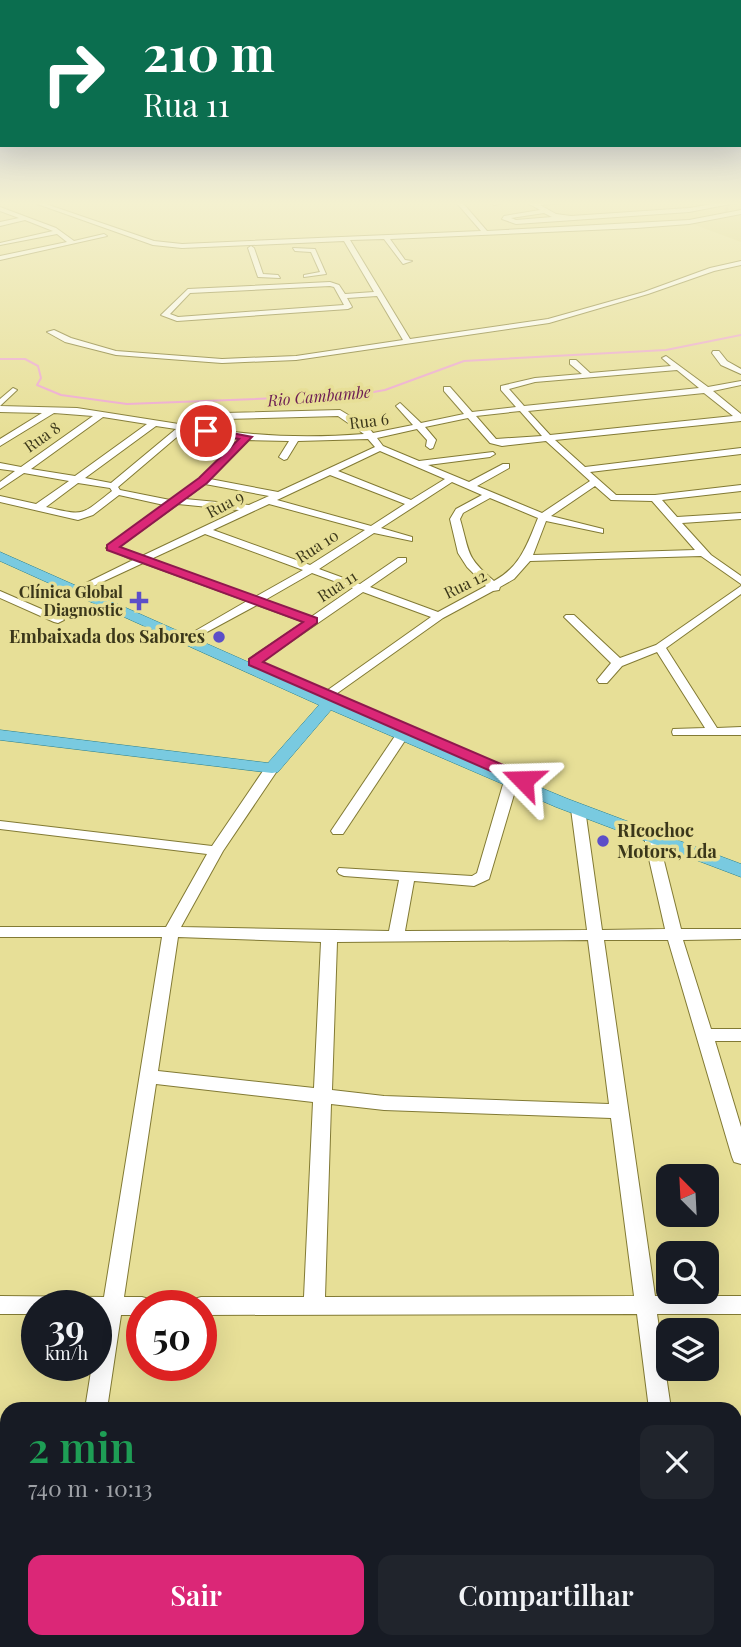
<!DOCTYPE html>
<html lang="pt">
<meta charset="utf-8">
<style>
body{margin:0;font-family:"Playfair Display",serif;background:#20242c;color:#f1f3f6;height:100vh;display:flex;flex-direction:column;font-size:26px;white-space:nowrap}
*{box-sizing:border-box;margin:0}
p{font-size:23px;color:#9ea1a6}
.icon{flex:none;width:38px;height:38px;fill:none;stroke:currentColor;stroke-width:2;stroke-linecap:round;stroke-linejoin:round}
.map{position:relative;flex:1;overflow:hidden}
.panel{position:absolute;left:0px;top:1402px;width:742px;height:247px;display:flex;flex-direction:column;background:#171b24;border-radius:21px 21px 0 0;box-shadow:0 7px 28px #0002}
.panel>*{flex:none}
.hud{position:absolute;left:0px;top:0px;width:742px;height:147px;box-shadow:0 7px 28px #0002;background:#0b6e4f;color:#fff;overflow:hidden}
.needle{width:46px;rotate:336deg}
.controls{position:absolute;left:656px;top:1164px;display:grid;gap:14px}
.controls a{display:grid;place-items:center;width:63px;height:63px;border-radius:14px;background:#171b24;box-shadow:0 7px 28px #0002;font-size:35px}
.speed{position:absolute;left:21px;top:1290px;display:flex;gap:14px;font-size:35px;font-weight:700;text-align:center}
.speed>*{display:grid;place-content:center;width:91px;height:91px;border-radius:50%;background:#171b24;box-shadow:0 7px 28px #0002;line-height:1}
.speed small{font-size:18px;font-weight:400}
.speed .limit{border:10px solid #d22;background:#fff;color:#111}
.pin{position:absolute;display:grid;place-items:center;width:60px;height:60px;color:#fff;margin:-30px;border:4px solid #fff;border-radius:50%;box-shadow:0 2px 7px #0007}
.me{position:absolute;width:77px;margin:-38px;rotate:292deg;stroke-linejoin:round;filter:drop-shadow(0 0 5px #0008)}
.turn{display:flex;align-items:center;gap:24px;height:147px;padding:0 28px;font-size:32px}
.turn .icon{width:91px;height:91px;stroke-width:2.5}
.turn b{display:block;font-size:49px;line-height:60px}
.round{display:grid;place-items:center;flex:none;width:74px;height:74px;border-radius:14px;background:#20242c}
.summary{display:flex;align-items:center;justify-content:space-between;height:119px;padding:0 28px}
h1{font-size:42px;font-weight:600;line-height:52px;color:#1e9e55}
.primary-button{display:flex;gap:14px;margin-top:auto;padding:14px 28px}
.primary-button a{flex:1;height:80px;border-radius:14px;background:#db2777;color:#fff;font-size:28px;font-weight:600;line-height:80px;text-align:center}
.primary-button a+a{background:#20242c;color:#f1f3f6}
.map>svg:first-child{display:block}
.built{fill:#ded585}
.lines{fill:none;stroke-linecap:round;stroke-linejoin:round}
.stream{stroke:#eea8d3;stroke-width:2}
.minor-tunnel{stroke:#c5bd7e;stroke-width:6;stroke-dasharray:6 3.5;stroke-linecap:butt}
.minor-casing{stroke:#827a34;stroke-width:2}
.major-casing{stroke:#297f8d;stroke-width:1}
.minor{fill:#fff;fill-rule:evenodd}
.major{fill:#79cae0;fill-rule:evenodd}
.route{fill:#db2777;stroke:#8e194d;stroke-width:2}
.poi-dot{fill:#5c4fc8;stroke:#e7df97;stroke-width:2.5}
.labels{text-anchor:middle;stroke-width:7;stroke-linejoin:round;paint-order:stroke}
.far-water-label{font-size:16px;font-style:italic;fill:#6c1c53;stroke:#e7df97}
.far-street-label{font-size:16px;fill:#3b371a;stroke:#e7df97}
.far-poi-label{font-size:16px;font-weight:bold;fill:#3b371a;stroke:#e7df97;text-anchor:end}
.poi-label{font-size:18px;font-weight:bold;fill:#3b371a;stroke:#e7df97;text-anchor:end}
</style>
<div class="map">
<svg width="741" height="1647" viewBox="0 0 741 1647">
<rect width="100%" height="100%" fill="#e7df97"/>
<path class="built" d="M 741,214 L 741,242 L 690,223 L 728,217 Z"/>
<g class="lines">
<path class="stream" d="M 0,359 L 25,359 L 38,366 L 41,378 L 37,385 L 61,395 L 127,404 L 356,395 L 385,390 L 464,361 L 666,350 L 741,335"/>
<path class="minor-tunnel" d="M 725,210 L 728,211"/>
<g class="minor-casing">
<g id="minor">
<path d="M 29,201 L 37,201 L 154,241 L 182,244 L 481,231 L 455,201 L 461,201 L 487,231 L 689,220 L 741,210 L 741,214 L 689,224 L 636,228 L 390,239 L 405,260 L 412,261 L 403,264 L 384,239 L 350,240 L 410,339 L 548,319 L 644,292 L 710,268 L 741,261 L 741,265 L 714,271 L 648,294 L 549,323 L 296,360 L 222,363 L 116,355 L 65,342 L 47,332 L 54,330 L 71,338 L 116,351 L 222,359 L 296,356 L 403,340 L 377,296 L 347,298 L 352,307 L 348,309 L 177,321 L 161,315 L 188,289 L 330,282 L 339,285 L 345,294 L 374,292 L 344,241 L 182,248 L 153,245 ZM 330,286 L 334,287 L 344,305 L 178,317 L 170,314 L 190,293 Z"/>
<path d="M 497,201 L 512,201 L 494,205 L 491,203 Z"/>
<path d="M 524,201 L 589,201 L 540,205 L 556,214 L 571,216 L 689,208 L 730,201 L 741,202 L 689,212 L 516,224 L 502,219 L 504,216 L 540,210 ZM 544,213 L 552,217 L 516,220 L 511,218 Z"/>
<path d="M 0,207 L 56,228 L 74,241 L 104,234 L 107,236 L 0,260 L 0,256 L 67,242 L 57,234 L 0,245 L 0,243 L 53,231 L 25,220 L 0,226 L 0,222 L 19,218 L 0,211 Z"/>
<path d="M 251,246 L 254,248 L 263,274 L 278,275 L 280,278 L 258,277 L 248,248 Z"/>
<path d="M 293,248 L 315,249 L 326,274 L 304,277 L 304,275 L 320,272 L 311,252 L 295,251 Z"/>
<path d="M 713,351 L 719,351 L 727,361 L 741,369 L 741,374 L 721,365 L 712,353 Z"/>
<path d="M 666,356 L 708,387 L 741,381 L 741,385 L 713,391 L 741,414 L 741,421 L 555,440 L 585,467 L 741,448 L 741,454 L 590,472 L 616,495 L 655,495 L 741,485 L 741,491 L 662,500 L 677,517 L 741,513 L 741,519 L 682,523 L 711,555 L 741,576 L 741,584 L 701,556 L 530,561 L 514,579 L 500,587 L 499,590 L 493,591 L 443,618 L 329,699 L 323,695 L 325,692 L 431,617 L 363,592 L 257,665 L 249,665 L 249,659 L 304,622 L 257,605 L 194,639 L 190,638 L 190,634 L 247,601 L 143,563 L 87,589 L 79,589 L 78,587 L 133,560 L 106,548 L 164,505 L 119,495 L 93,515 L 78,520 L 0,502 L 0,496 L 36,504 L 69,481 L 24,473 L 0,489 L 0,482 L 15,471 L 0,469 L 0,463 L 21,467 L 93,416 L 54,413 L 0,446 L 0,439 L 42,413 L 0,412 L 0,399 L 13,388 L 17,390 L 0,406 L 77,408 L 204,428 L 210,419 L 224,413 L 340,410 L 368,427 L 373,433 L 413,425 L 396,406 L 400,403 L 421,423 L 464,414 L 444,391 L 444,387 L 450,387 L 472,412 L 516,407 L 501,390 L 501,386 L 535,378 L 582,374 L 570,364 L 570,360 L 576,360 L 590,373 L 671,366 L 662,358 ZM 677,370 L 699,388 L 524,406 L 509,389 L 535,382 ZM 704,393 L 733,416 L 550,435 L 528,411 ZM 520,411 L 542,436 L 496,439 L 476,416 ZM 338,416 L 364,434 C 313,438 262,437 212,429 L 216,423 L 225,419 ZM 103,417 L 147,424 L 75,476 L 31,469 ZM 468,418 L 490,443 L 502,446 L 546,441 L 590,481 L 542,513 L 477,486 L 509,468 L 509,464 L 503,464 L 469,482 L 428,465 L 490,457 L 495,454 L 493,452 L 419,461 L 383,446 L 377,438 L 417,429 L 427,440 L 426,446 L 430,449 L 433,448 L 436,440 L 425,427 ZM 156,426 L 176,429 L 111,483 L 85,478 ZM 185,430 L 240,439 L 200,479 L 170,500 L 120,490 L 118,487 ZM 368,439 L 375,447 L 278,492 L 210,479 L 249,440 L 289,441 L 279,457 L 284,460 L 287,459 L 298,441 ZM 380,451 L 445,479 L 411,500 L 338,471 ZM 330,475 L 405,504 L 371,526 L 277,500 ZM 452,482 L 482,495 L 456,509 L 450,519 L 458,553 L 467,567 L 486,586 L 438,612 L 370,587 L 406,562 L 406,558 L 398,558 L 360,584 L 319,569 L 374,533 L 412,541 L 412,537 L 381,528 ZM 78,483 L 110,488 L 112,491 C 80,516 85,516 46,507 ZM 205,484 L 269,496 L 249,505 L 185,499 ZM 595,486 L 611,500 L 652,501 L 695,550 L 533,555 L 546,521 L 603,533 L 603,529 L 551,516 ZM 490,498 L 538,518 C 527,545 520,567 494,581 C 465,556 470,553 460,519 L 463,513 ZM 178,504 L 239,510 L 142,556 L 119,547 ZM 269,504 L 365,530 L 310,565 L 213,530 ZM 205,534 L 303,570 L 255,597 L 151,559 ZM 312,573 L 353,588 L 311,617 L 265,600 Z"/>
<path d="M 741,586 L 741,594 L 666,648 L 717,728 L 741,727 L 741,735 L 673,735 L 672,732 L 673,729 L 705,728 L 657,652 L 622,666 L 607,683 L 599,683 L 597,680 L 611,663 L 564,617 L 566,615 L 574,615 L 620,658 L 656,645 Z"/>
<path d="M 0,591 L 62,618 L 64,620 L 58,623 L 54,622 L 0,598 Z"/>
<path d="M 402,732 L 408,736 L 343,834 L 333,834 L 331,831 L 333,828 L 397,733 Z"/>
<path d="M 272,764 L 279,768 L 223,851 L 181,927 L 389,931 L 399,880 L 344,876 L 339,874 L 337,871 L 339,868 L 472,876 L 477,873 L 504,781 L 511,777 L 518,781 L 489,879 L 474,886 L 414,881 L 405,931 L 587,930 L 571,809 L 578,805 L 585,809 L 602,930 L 665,929 L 644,837 L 651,833 L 658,837 L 681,929 L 741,929 L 741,939 L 683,940 L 711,1029 L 741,1029 L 741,1041 L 715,1041 L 741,1127 L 741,1164 L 734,1162 L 732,1157 L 668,940 L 604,940 L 655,1296 L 741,1296 L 741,1314 L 657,1314 L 671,1409 L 649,1409 L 637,1314 L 201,1315 L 201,1306 L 191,1306 L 194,1299 L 201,1297 L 304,1297 L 313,1102 L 156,1084 L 124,1297 L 142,1297 L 149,1299 L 152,1306 L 142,1306 L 142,1315 L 121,1315 L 107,1409 L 85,1409 L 92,1365 L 96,1365 L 96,1341 L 101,1315 L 96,1315 L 96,1306 L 37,1306 L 37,1314 L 0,1314 L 0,1296 L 104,1297 L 162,937 L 0,937 L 0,927 L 166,927 L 207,854 L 0,829 L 0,821 L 212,846 L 267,765 ZM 178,937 L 321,942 L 314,1088 L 158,1071 ZM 588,940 L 609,1104 L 384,1096 L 332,1090 L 337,942 ZM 331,1104 L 384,1110 L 611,1118 L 634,1296 L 325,1297 Z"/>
<rect x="735" y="1502" width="6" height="24"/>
<path d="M 46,1642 L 70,1642 L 70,1647 L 44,1647 Z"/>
<path d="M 678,1642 L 702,1642 L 704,1647 L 678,1647 Z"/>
</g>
</g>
<g class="major-casing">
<path id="major" d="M 0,552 L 408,733 L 568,799 L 741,864 L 741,877 L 556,807 L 331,710 L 278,772 L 272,773 L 0,740 L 0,730 L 268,763 L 319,705 L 0,561 Z"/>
</g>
<use href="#minor" class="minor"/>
<use href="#major" class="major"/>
</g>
<linearGradient id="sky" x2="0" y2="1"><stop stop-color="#aaafe0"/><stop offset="0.47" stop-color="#f4f1d0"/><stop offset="1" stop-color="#f4f1d0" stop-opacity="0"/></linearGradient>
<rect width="741" height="432" fill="url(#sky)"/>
<path class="route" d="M 206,428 L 252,437 L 207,483 L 120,547 L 317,618 L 317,623 L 263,662 L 529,776 L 529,783 L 518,783 L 249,665 L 249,659 L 303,622 L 107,550 L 107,545 L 199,478 L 239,439 L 202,433 Z"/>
<g class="poi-dot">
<path d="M135.5 590.5h7v7h7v7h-7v7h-7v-7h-7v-7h7z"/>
<circle cx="219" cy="637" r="7"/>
<circle cx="603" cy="841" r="7"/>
</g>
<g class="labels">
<g class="far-water-label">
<text transform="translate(319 396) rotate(-5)" y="6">Rio Cambambe</text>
</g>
<g class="far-street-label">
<text transform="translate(369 421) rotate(-7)" y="6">Rua 6</text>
<text transform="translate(42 437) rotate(-35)" y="6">Rua 8</text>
<text transform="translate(225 504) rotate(-28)" y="6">Rua 9</text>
<text transform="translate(317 546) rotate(-33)" y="6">Rua 10</text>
<text transform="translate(465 584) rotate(-26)" y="6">Rua 12</text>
<text transform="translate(337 586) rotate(-33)" y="6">Rua 11</text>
</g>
<g class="far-poi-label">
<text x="123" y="598">Clínica Global<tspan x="123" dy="18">Diagnostic</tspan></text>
</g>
<g class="poi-label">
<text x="205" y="643">Embaixada dos Sabores</text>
<text x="617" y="837" text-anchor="start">RIcochoc<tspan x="617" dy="21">Motors, Lda</tspan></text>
</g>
</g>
</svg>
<div class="controls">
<a><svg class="needle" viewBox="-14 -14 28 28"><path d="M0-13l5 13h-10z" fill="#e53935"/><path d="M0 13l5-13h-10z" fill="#9ea1a6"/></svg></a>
<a><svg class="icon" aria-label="search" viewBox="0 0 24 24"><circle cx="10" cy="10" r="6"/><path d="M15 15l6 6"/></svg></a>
<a><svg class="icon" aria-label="layers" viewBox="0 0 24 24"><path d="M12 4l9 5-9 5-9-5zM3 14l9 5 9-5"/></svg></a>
</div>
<div class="speed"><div>39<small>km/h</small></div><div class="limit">50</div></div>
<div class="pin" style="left:206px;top:431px;background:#d93025"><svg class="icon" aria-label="arrive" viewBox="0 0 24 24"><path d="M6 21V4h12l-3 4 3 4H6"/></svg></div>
<svg class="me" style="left:523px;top:780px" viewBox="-20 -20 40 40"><path d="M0-17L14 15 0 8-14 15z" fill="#db2777" stroke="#fff" stroke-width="4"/></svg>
<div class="hud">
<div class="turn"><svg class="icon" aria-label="right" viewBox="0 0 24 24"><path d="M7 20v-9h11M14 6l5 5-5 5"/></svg><div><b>210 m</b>Rua 11</div></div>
</div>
<section class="panel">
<div class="summary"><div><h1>2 min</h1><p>740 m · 10:13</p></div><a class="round"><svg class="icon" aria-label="close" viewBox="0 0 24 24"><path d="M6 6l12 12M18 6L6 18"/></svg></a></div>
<div class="primary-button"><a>Sair</a><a>Compartilhar</a></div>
</section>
</div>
